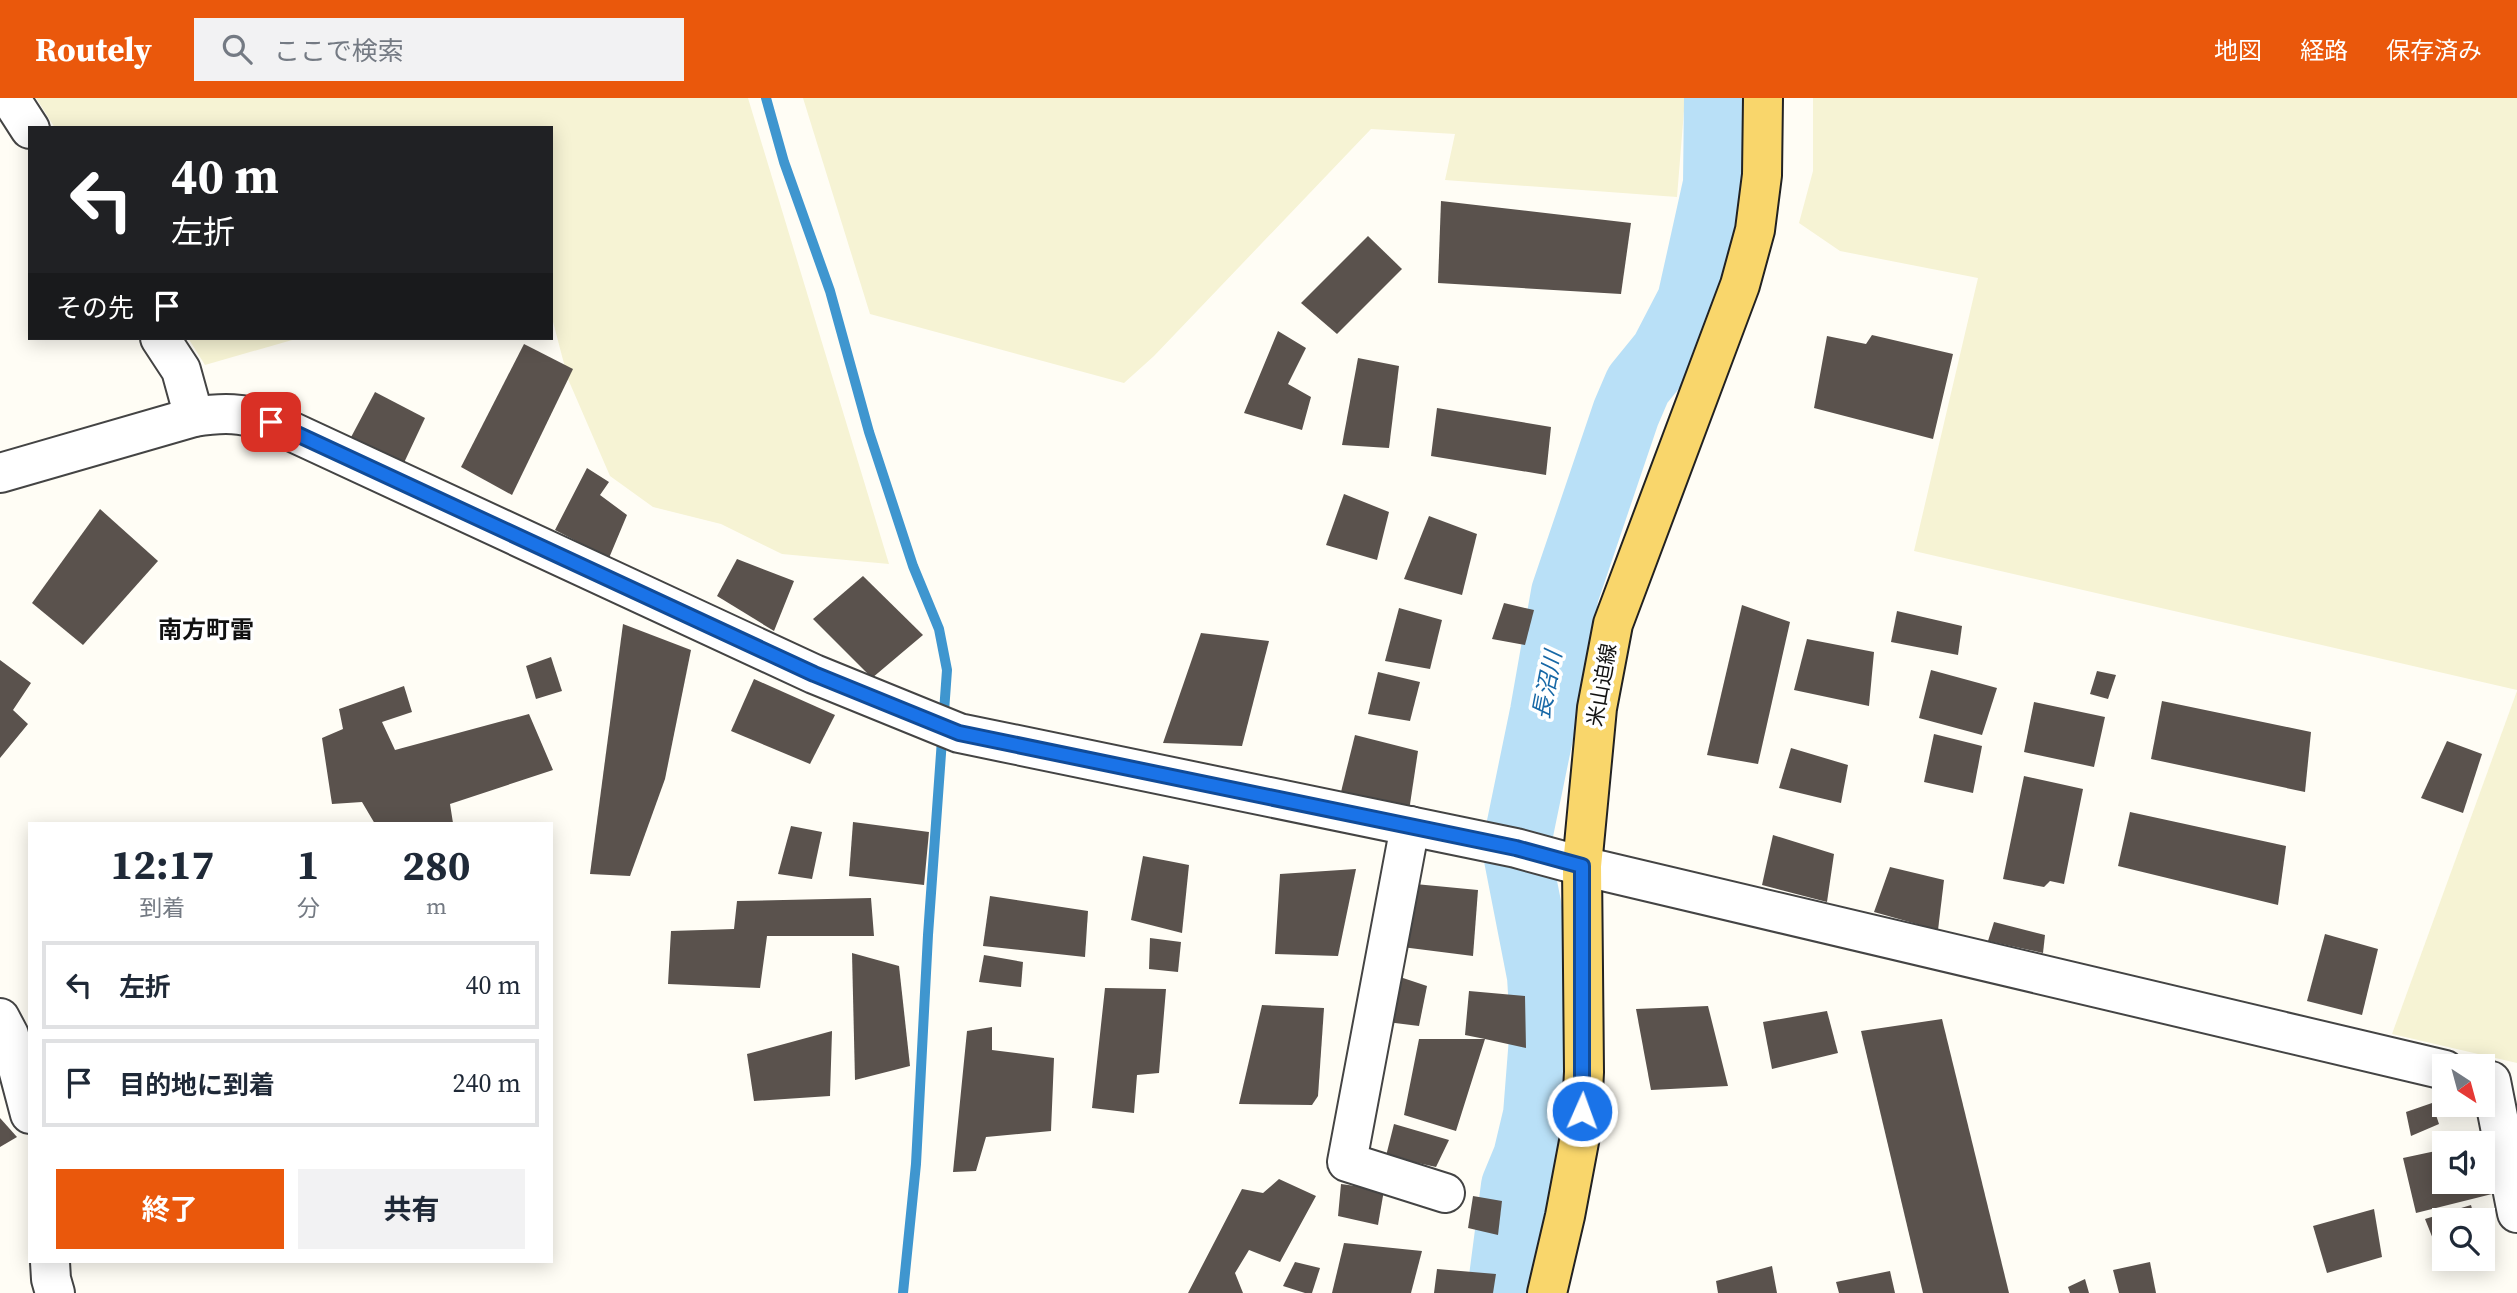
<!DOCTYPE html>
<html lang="ja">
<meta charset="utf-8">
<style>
body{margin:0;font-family:"Source Serif 4","Noto Sans JP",serif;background:#f2f2f3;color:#1f2937;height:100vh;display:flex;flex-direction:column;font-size:26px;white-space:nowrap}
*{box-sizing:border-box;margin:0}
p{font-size:23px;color:#747a83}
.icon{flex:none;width:38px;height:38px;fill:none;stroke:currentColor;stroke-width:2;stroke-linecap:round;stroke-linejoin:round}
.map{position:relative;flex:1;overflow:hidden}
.side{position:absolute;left:28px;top:724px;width:525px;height:441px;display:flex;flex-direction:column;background:#fff;border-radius:0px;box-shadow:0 4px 18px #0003}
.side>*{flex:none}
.guide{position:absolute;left:28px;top:28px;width:525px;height:214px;border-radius:0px;box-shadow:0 4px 18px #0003;background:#202124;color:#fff;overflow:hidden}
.needle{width:46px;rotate:144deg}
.tools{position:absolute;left:2432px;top:956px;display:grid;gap:14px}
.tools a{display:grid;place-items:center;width:63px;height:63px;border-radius:0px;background:#fff;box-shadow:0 4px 18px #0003;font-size:35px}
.pin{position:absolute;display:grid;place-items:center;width:60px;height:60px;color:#fff;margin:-30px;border-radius:14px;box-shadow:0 4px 10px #0006}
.me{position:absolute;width:77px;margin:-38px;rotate:2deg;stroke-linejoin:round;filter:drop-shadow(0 0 5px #0008)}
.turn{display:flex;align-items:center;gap:24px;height:147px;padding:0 28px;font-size:32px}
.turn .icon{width:91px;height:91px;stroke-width:2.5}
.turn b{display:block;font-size:49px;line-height:60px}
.then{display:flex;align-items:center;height:66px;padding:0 28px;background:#0003;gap:14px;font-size:26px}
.eta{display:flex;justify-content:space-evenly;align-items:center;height:119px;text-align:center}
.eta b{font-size:42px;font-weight:700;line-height:49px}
.primary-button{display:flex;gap:14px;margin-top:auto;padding:14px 28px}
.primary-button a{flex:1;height:80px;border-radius:0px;background:#ea580c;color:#fff;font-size:28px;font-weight:700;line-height:80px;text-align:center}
.primary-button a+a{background:#f2f2f3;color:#1f2937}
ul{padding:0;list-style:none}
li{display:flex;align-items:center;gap:21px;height:88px;margin:0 14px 10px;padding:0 14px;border:4px solid #e0e1e3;border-radius:0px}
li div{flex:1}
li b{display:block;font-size:26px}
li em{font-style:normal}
header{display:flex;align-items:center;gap:42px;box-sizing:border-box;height:98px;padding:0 35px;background:#ea580c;color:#fff}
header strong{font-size:33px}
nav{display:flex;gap:38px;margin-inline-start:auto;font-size:24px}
.search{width:490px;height:63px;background:#f2f2f3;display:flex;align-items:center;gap:18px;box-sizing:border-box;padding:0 24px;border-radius:0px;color:#747a83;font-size:26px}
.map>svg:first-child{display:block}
.farmland{fill:#f6f3d4}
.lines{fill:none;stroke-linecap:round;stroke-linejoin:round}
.stream{stroke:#3f96cf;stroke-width:10}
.river{stroke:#b9e0f7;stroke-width:68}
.building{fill:#5a524d}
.minor-casing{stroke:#444;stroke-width:42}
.major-casing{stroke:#222;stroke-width:42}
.minor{stroke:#fff;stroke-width:38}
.major{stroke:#f9d66b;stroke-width:38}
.route-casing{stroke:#114b97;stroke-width:18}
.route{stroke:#1a73e8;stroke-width:12}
.labels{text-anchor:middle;stroke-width:7;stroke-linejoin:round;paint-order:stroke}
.street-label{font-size:21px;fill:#111;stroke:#fff}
.water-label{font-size:23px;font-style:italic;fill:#1768a6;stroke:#fff}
.quarter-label{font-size:24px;font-weight:bold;fill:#111;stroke:#fff}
</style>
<header>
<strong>Routely</strong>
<div class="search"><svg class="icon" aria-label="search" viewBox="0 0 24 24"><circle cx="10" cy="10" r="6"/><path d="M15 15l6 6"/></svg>ここで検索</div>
<nav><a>地図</a><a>経路</a><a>保存済み</a></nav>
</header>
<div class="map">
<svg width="2517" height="1195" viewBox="0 0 2517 1195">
<rect width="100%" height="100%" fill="#fffdf5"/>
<g class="farmland">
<path d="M 36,0 L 748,0 L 889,466 L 782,456 L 721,426 L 653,409 L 610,378 L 568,281 L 551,216 L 551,30 L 55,30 Z"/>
<path d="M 803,0 L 1685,0 L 1677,99 L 1445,82 L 1455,36 L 1371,31 L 1154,258 L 1124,285 L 870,216 Z"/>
<path d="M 1813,0 L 2517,0 L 2517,592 L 1914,453 L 1978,180 L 1840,153 L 1799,125 L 1813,73 Z"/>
<path d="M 188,240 L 299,240 L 205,267 Z"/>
<path d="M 2517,593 L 2517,965 L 2392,936 Z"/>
</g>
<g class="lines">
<path class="stream" d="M 766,0 L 784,64 L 830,193 L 869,334 L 913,468 L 939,531 L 947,572 L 928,837 L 916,1066 L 903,1195"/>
<path class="river" d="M 1501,1195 L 1515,1088 L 1527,1059 L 1537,1017 L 1544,928 L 1541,878 L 1516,750 L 1544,614 L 1565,495 L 1626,315 L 1638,287 L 1664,255 L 1691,203 L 1717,86 L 1718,0"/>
</g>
<g class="building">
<path d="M 1441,103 L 1631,125 L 1621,196 L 1438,185 Z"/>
<path d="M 1368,138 L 1402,171 L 1337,236 L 1301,205 Z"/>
<path d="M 1278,233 L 1306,250 L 1288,286 L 1311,299 L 1302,332 L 1244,315 Z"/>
<path d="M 1872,237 L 1953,256 L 1933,341 L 1814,310 L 1827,238 L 1866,246 Z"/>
<path d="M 524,246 L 573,271 L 512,397 L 461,369 Z"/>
<path d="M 1358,260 L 1399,268 L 1389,350 L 1342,347 Z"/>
<path d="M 375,294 L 425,320 L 402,369 L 349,343 Z"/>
<path d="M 1437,310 L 1551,329 L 1546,377 L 1431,358 Z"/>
<path d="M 587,370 L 609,384 L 600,397 L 627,417 L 609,460 L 555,432 Z"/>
<path d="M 1344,396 L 1389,414 L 1377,462 L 1326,447 Z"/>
<path d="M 100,411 L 158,463 L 83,547 L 32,505 Z"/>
<path d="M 1429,418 L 1477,436 L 1462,497 L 1404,481 Z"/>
<path d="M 737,461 L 794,483 L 774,533 L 717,498 Z"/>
<path d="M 863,478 L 923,537 L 872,580 L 813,521 Z"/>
<path d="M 1504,505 L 1534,512 L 1525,547 L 1492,541 Z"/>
<path d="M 1742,507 L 1790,524 L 1758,666 L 1707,657 Z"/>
<path d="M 1399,510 L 1442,522 L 1430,571 L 1385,563 Z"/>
<path d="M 1897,513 L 1962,528 L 1958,557 L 1891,544 Z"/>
<path d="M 623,526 L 691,552 L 665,681 L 630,778 L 590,776 Z"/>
<path d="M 1201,535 L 1269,543 L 1242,648 L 1163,645 Z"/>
<path d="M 1807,541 L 1874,554 L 1869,608 L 1794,592 Z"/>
<path d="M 551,559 L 562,593 L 536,601 L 526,568 Z"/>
<path d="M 0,562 L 31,585 L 13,612 L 28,626 L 0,660 Z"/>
<path d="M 1931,572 L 1997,590 L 1982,637 L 1919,620 Z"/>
<path d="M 2097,573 L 2116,577 L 2108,601 L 2090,596 Z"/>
<path d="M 1378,574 L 1420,584 L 1410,623 L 1368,616 Z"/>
<path d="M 754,581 L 835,617 L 810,666 L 731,633 Z"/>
<path d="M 404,588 L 412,614 L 382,624 L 395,652 L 529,616 L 553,672 L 450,706 L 453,725 L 451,726 L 375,726 L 362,704 L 332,706 L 322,640 L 343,631 L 339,611 Z"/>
<path d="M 2162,603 L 2311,634 L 2305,694 L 2151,661 Z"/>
<path d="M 2034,604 L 2105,619 L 2094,669 L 2024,654 Z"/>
<path d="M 1934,636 L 1982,648 L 1973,695 L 1924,684 Z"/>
<path d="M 1355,637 L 1418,653 L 1409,713 L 1340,698 Z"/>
<path d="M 2447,643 L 2482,656 L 2463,715 L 2421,700 Z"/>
<path d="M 1791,650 L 1848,667 L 1841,705 L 1779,690 Z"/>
<path d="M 2024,678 L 2083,691 L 2064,786 L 2050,783 L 2044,789 L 2003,781 Z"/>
<path d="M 2130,714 L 2286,748 L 2278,807 L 2118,768 Z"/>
<path d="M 853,724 L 929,734 L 924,787 L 849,778 Z"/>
<path d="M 791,728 L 822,734 L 812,781 L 778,776 Z"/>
<path d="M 1773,737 L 1834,756 L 1827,804 L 1762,787 Z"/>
<path d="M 1143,758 L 1189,767 L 1182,835 L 1131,822 Z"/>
<path d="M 1890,769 L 1944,782 L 1938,832 L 1874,814 Z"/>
<path d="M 1356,771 L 1338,858 L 1275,856 L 1280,776 Z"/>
<path d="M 1415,786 L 1478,792 L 1473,858 L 1402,849 Z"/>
<path d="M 990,798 L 1088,813 L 1085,859 L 983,848 Z"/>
<path d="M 871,800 L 874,838 L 767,838 L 760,890 L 668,886 L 671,833 L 734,831 L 737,803 Z"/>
<path d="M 1994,824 L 2045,837 L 2043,855 L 1988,843 Z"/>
<path d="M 2325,836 L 2378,851 L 2362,917 L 2307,903 Z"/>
<path d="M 1150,840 L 1181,844 L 1178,874 L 1149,871 Z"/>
<path d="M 852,855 L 899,868 L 910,968 L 855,982 Z"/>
<path d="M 984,857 L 1023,864 L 1021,889 L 979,884 Z"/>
<path d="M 1400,879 L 1427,888 L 1419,928 L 1387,924 Z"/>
<path d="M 1105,890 L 1166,891 L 1159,975 L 1137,977 L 1134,1015 L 1092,1010 Z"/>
<path d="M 1469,893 L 1525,898 L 1526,950 L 1485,941 L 1456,1033 L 1404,1017 L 1419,941 L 1485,941 L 1465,937 Z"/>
<path d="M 1262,907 L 1324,910 L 1318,998 L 1312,1007 L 1239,1006 Z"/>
<path d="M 1708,908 L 1728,988 L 1651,992 L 1636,911 Z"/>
<path d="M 1827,913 L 1838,955 L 1772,971 L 1763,924 Z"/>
<path d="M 1942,921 L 2009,1195 L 1923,1195 L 1861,933 Z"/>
<path d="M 992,929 L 992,952 L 1054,960 L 1051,1033 L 986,1039 L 976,1073 L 953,1074 L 967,933 Z"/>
<path d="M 832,933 L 830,998 L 754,1003 L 747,956 Z"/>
<path d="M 2432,1005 L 2439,1026 L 2411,1038 L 2406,1014 Z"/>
<path d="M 0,1020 L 17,1039 L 0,1049 Z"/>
<path d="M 1394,1026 L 1449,1042 L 1436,1069 L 1386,1058 Z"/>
<path d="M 2483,1043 L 2500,1094 L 2416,1115 L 2403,1060 L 2445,1051 L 2445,1083 L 2483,1083 Z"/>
<path d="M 1279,1081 L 1316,1098 L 1280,1164 L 1249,1152 L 1235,1175 L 1243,1195 L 1188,1195 L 1242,1091 L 1263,1095 Z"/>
<path d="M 1341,1086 L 1384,1092 L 1378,1127 L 1338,1118 Z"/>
<path d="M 1473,1098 L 1502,1103 L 1498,1137 L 1468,1130 Z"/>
<path d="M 2471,1107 L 2475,1122 L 2445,1122 L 2445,1137 L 2433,1141 L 2425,1121 Z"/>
<path d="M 2374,1111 L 2382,1159 L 2327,1175 L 2313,1128 Z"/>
<path d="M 1344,1145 L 1422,1153 L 1411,1195 L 1332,1195 Z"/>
<path d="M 1295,1164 L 1320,1170 L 1312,1195 L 1305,1195 L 1283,1188 Z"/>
<path d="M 2150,1164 L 2156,1195 L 2119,1195 L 2113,1172 Z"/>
<path d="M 1772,1168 L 1777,1195 L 1718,1195 L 1716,1183 Z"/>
<path d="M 1437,1171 L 1496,1176 L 1493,1195 L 1434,1195 Z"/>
<path d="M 1890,1173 L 1895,1195 L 1839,1195 L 1836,1184 Z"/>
<path d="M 2085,1181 L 2089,1195 L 2070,1195 L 2068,1189 Z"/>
</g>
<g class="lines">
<g class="minor-casing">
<g id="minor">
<path d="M 10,0 L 30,31"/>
<path d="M 160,240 L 181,272 L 194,319"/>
<path d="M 0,375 L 194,319 C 225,314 241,315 271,324 L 814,576 L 959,635 L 1516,750 L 1582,768 L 2445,972"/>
<path d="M 1410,728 L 1347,1064 L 1445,1095"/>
<path d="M 0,920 L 9,937 L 30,1016"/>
<path d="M 2491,983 L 2517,1115"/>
<path d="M 50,1164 L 51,1181 L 55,1195"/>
</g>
</g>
<g class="major-casing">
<path id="major" d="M 1547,1195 L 1565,1118 L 1581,1033 L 1584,974 L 1582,768 L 1597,610 L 1613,526 L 1740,187 L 1755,132 L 1762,77 L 1763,0"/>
</g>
<use href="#minor" class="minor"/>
<use href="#major" class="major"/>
</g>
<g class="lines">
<g class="route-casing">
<path id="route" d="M 271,324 L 814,576 L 959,635 L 1516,750 L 1582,768 L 1582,1013"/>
</g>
<use href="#route" class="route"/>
</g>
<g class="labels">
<g class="street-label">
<text transform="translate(1602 587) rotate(-80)" y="7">米山迫線</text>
</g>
<g class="water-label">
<text transform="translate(1547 587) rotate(-79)" y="8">長沼川</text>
</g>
<g class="quarter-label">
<text x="206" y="540">南方町雷</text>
</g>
</g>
</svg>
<div class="tools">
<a><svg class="needle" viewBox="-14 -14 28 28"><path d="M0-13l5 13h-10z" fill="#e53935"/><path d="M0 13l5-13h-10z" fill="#747a83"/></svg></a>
<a><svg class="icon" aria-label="sound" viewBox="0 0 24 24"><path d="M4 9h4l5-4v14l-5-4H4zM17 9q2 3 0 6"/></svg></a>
<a><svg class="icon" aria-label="search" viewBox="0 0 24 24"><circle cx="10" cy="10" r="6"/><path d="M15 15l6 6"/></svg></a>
</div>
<div class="pin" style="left:271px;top:324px;background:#d93025"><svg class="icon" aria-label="arrive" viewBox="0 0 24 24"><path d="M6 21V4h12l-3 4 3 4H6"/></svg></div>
<svg class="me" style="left:1582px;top:1013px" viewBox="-20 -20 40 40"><circle r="17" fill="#1a73e8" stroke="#fff" stroke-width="3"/><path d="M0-11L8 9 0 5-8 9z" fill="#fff"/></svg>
<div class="guide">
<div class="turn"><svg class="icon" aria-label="left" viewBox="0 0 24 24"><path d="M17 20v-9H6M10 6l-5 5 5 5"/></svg><div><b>40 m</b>左折</div></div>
<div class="then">その先<svg class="icon" aria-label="arrive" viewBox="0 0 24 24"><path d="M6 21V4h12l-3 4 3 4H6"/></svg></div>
</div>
<section class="side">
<div class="eta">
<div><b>12:17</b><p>到着</p></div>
<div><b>1</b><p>分</p></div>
<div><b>280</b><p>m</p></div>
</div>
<ul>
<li><svg class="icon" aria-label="left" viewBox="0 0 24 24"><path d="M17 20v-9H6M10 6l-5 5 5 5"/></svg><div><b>左折</b></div><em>40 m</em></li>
<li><svg class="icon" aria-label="arrive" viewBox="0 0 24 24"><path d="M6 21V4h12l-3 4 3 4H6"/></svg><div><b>目的地に到着</b></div><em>240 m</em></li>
</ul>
<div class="primary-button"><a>終了</a><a>共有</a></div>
</section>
</div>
